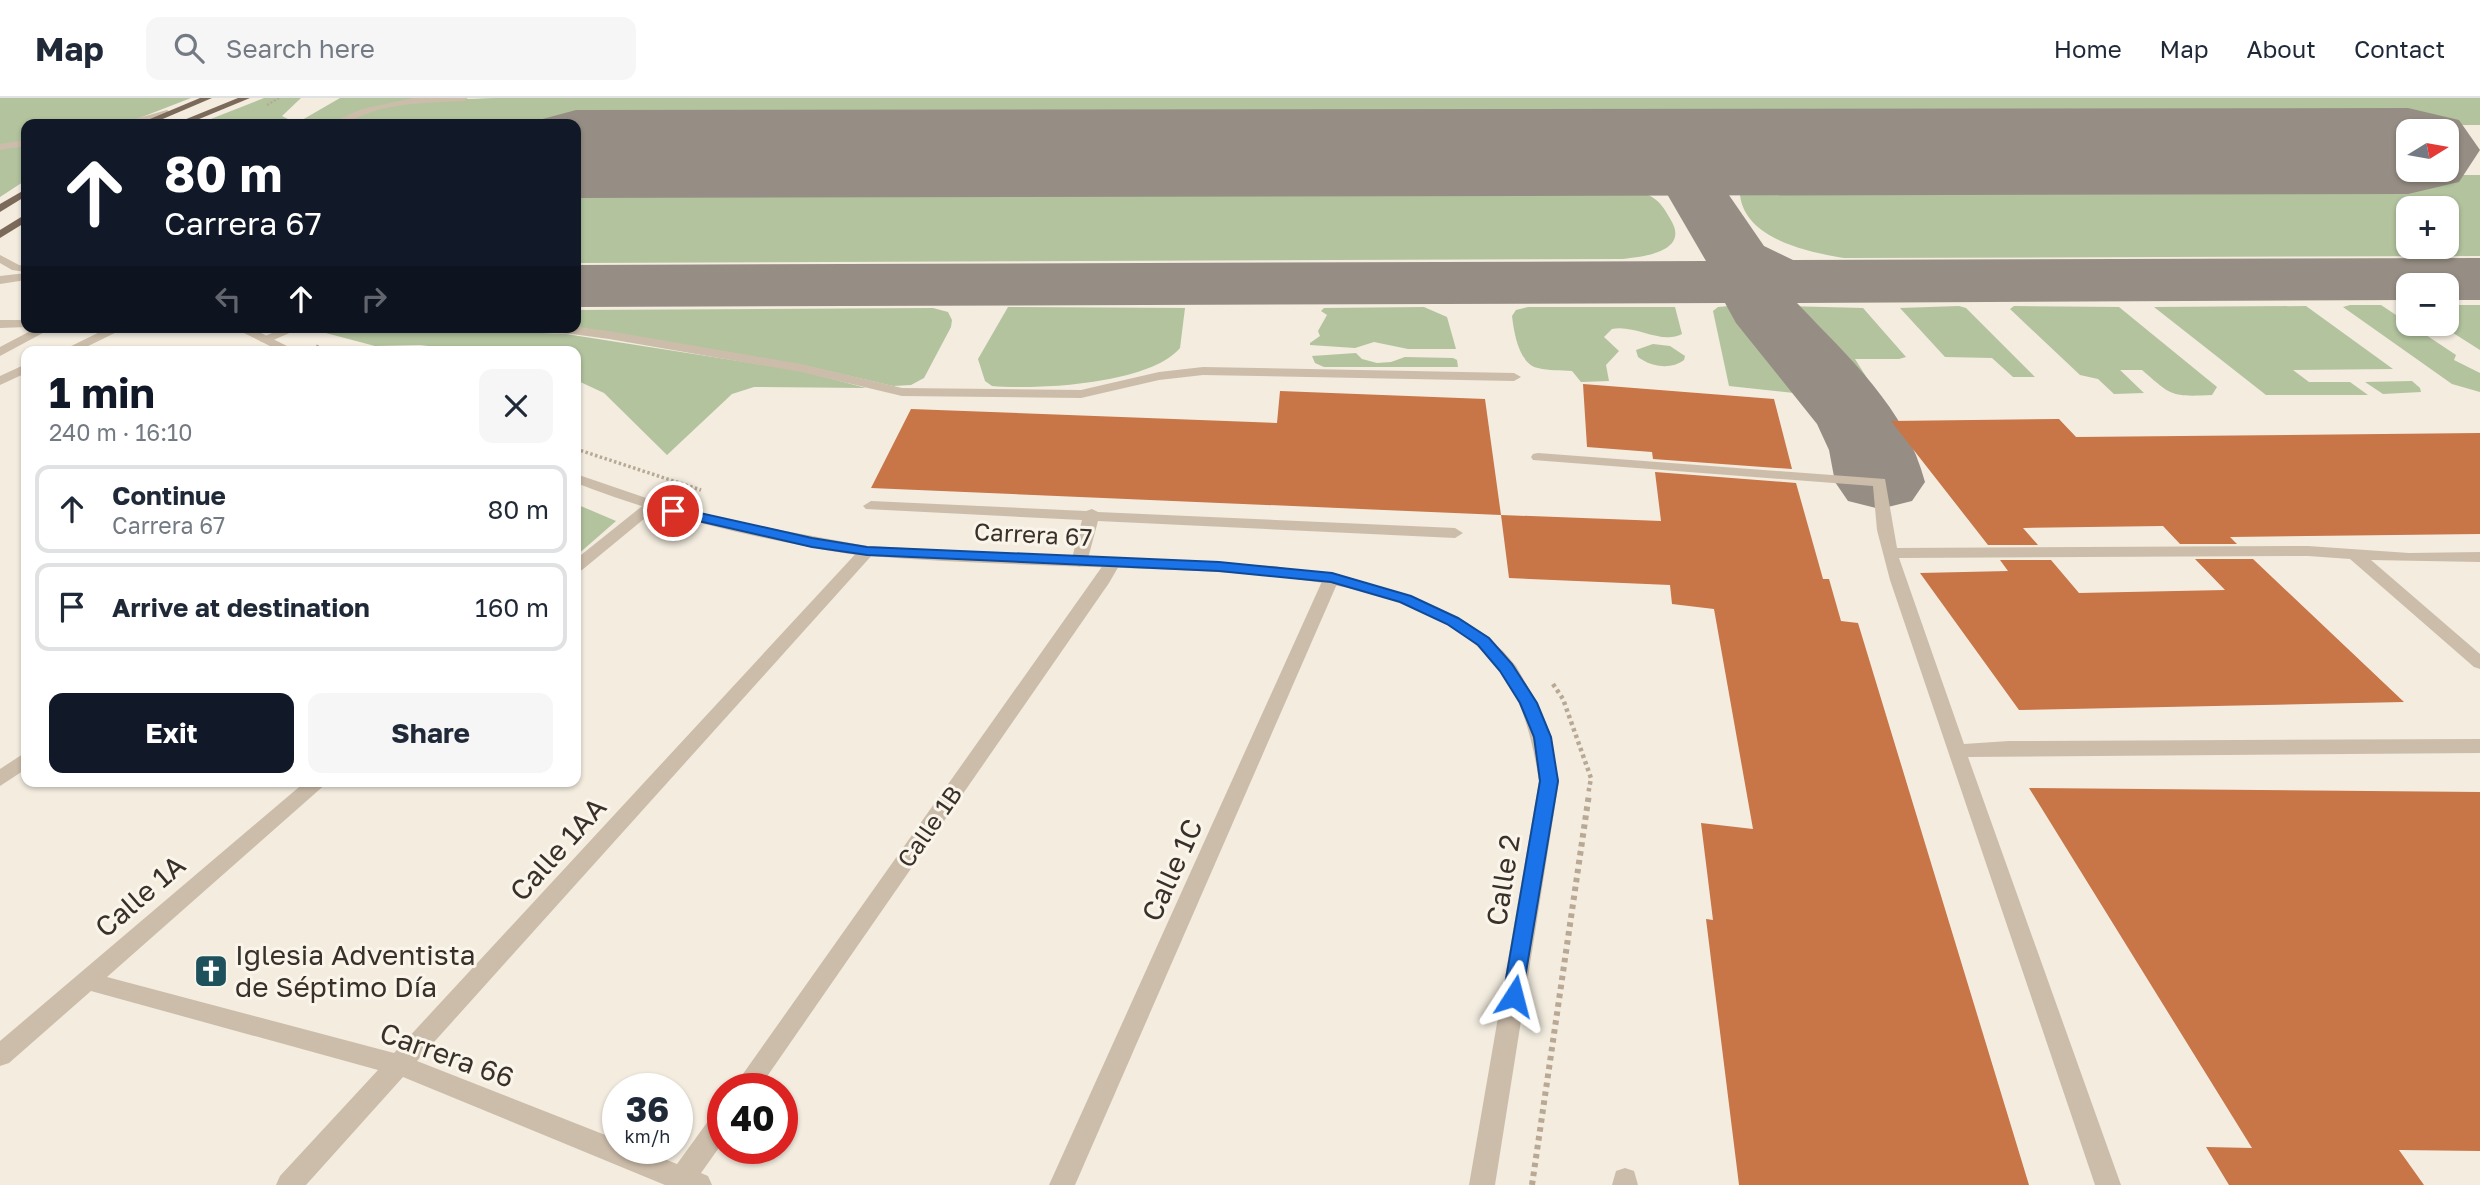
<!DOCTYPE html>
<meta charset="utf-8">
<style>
body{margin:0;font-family:"Golos Text",sans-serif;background:#f6f6f7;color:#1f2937;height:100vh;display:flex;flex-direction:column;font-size:26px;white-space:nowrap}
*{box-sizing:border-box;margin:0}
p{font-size:23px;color:#747a83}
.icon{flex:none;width:38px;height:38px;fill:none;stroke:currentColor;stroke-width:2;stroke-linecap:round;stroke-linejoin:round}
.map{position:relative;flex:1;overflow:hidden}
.panel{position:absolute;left:21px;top:248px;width:560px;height:441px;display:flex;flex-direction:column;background:#fff;border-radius:14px;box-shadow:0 2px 5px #0004}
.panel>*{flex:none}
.banner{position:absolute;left:21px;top:21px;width:560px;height:214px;border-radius:14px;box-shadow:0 2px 5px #0004;background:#111827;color:#fff;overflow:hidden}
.needle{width:46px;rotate:79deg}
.buttons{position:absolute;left:2396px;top:21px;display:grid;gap:14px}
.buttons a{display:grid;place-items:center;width:63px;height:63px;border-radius:14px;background:#fff;box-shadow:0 2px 5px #0004;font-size:35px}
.speed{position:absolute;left:602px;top:975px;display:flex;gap:14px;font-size:35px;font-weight:700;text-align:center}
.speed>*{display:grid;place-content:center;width:91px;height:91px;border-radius:50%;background:#fff;box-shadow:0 2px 5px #0004;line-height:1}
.speed small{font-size:18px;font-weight:400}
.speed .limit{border:10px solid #d22;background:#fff;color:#111}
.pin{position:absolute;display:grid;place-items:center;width:60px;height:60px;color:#fff;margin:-30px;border:4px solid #fff;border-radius:50%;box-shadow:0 2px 7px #0007}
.me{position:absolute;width:77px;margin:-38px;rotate:9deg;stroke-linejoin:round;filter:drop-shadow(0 0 5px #0008)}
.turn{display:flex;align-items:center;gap:24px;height:147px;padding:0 28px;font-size:32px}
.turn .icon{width:91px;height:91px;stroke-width:2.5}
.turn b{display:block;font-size:49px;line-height:60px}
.lanes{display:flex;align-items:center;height:66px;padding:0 28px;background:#0003;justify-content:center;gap:35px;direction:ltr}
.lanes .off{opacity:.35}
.round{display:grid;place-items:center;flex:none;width:74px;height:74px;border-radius:14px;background:#f6f6f7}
.head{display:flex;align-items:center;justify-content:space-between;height:119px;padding:0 28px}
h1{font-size:42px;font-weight:700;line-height:52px;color:#111827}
.action{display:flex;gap:14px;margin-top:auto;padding:14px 28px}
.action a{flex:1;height:80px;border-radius:14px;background:#111827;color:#fff;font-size:28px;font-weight:700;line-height:80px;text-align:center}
.action a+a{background:#f6f6f7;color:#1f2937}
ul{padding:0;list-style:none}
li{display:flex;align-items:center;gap:21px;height:88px;margin:0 14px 10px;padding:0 14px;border:4px solid #e0e1e3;border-radius:14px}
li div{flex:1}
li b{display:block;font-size:26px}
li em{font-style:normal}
header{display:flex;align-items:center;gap:42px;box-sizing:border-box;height:98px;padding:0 35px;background:#fff;border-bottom:2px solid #e0e1e3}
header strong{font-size:33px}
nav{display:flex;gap:38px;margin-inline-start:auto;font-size:24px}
.search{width:490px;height:63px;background:#f6f6f7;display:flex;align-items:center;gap:18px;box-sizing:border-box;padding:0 24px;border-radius:14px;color:#747a83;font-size:26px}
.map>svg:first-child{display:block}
.green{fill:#b2c39e;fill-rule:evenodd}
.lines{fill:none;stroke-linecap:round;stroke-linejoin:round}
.taxiway{fill:#968e84;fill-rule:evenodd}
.runway{fill:#968e84;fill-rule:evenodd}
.building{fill:#c87548}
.path-far3{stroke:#b8a894;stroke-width:2.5;stroke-dasharray:2 2;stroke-linecap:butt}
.path-far2{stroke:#b8a894;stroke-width:3.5;stroke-dasharray:2.5 2.5;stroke-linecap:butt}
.path-far1{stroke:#b8a894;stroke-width:4.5;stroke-dasharray:3.5 3.5;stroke-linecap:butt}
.path{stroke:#b8a894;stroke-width:6;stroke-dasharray:4.5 4.5;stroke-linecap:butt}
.service{fill:#ccbdaa;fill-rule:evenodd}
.minor{fill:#ccbdaa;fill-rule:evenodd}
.tertiary{fill:#ccbdaa;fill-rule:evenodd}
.primary{fill:#7b695a;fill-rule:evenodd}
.route{fill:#1a73e8;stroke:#114b97;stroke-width:2}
.labels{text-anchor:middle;stroke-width:6;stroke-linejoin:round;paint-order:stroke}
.street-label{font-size:24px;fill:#39302a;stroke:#faf5eb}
.near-street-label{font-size:28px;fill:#39302a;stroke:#faf5eb}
.near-poi-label{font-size:28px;fill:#39302a;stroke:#faf5eb;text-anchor:start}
</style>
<header>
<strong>Map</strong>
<div class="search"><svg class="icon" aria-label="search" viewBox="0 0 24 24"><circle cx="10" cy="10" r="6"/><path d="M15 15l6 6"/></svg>Search here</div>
<nav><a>Home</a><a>Map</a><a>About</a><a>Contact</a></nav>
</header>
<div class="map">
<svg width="2480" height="1087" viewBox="0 0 2480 1087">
<rect width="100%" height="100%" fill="#f3ecdf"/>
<g class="green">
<path d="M 0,0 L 191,0 L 124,26 L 26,26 L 26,82 L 0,99 Z"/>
<path d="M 264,0 L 301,0 L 282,18 L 290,22 L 302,22 L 340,0 L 441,0 L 415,2 L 330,26 L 198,26 Z"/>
<path d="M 496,0 L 2480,0 L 2480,27 L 576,31 L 576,26 L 337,26 C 387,2 441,2 496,0 Z"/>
<path d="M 2480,77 L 2480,158 L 1844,160 C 1808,154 1745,141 1740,97 C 1757,79 1787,80 1811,78 ZM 2408,110 L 2446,110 L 2446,149 L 2408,149 Z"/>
<path d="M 1588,81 C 1609,85 1633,88 1652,99 C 1662,105 1666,114 1672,124 C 1688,154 1642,159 1622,161 L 576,165 L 576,83 Z"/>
<path d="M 2350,207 L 2381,207 L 2456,257 L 2454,262 L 2480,275 L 2480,294 L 2452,286 L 2343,209 Z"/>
<path d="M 2447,207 L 2480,207 L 2480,252 L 2439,226 L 2446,226 Z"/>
<path d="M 1729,208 L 1750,216 L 1814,294 L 1803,296 L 1729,288 L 1713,213 L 1718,209 Z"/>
<path d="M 1785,208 L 1863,210 L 1906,259 L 1899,261 L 1855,261 L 1877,296 L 1857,297 L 1780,215 L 1778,211 Z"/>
<path d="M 1959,208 L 1966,210 L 2035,279 L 2013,279 L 1992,260 L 1945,259 L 1900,210 Z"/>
<path d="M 2014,208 L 2119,209 L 2217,289 L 2212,297 C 2171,299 2172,298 2142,272 L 2120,272 L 2144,295 L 2114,296 L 2098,281 L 2080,277 L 2010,211 Z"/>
<path d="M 2306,208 L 2393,271 L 2293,272 L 2309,284 L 2350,284 L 2368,297 L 2266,297 L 2154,209 Z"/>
<path d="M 1008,209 L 1185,210 L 1180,250 C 1150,286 1037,292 992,288 L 985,283 L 978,261 Z"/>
<path d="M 1424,209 L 1447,219 L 1456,251 L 1408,251 L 1374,244 L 1355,250 L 1310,247 L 1310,245 L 1320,238 L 1318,233 L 1327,217 L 1321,213 L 1324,210 Z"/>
<path d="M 1528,209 L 1675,209 L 1682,236 C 1661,247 1635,226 1612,231 L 1604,239 L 1619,253 L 1606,267 L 1609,283 L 1581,284 L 1572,273 C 1561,272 1549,273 1538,270 C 1519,266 1514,235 1512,218 L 1516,212 Z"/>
<path d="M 933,210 L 948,214 L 952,222 L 951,229 L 924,280 L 911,287 L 893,288 L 807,268 L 576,229 L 576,212 Z"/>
<path d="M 303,229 L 410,229 L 566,236 L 802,273 L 866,290 L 754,289 L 732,296 L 667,357 L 604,295 L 576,282 L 576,254 L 480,254 L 420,247 L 375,248 Z"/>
<path d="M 1653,246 L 1670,248 L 1685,258 L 1684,262 C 1671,272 1651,269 1638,259 L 1636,252 Z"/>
<path d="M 1356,255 L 1362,261 L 1377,265 L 1391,264 L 1405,259 L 1453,260 L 1457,262 L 1458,269 L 1324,269 L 1315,265 L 1312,258 Z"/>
<path d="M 2412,283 L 2420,290 L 2421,294 L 2383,296 L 2365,284 Z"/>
<path d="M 576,406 L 616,423 L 576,458 Z"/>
</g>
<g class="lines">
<path class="taxiway" d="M 1705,38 L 1726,43 L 1734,55 L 1726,67 L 1711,71 L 1764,148 L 1793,162 L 2480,160 L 2480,202 L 2446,202 L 2446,187 L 2408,187 L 2408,202 L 1797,205 C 1848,259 1906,310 1925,384 L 1912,403 L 1880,411 L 1848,403 L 1835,384 L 1829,352 L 1817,326 L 1736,225 L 1725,205 L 576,209 L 576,167 L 1706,163 L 1649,65 L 1661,49 Z"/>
<path class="runway" d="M 2408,10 L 2459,22 L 2480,52 L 2459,84 L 2408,96 L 576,100 L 576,26 L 524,26 L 576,12 ZM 2408,33 L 2446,33 L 2446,72 L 2408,72 Z"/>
</g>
<g class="building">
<path d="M 1583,286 L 1774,301 L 1792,371 L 1653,361 L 1652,354 L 1587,349 Z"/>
<path d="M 1280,293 L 1485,301 L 1501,417 L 871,390 L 911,311 L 1277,325 Z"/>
<path d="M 2059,321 L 2076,339 L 2480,335 L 2480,436 L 2230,439 L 2237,446 L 2180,446 L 2163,428 L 2023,430 L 2038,447 L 1988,447 L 1891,323 Z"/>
<path d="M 1655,374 L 1796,385 L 1823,481 L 1829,481 L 1841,523 L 1858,525 L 2029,1087 L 1739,1087 L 1706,821 L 1713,822 L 1701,725 L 1753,731 L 1714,511 L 1672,506 L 1670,487 L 1509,480 L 1501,417 L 1661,423 Z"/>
<path d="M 2195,461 L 2253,461 L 2404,604 L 2019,612 L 1920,475 L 2008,473 L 2000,462 L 2051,462 L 2079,495 L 2225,492 Z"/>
<path d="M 2029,690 L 2480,694 L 2480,1053 L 2399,1052 L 2424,1087 L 2229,1087 L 2206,1049 L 2252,1050 Z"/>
</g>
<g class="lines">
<path class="path-far3" d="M 267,7 L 279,0"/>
<g class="path-far2">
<path d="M 316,248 L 329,254"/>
<path d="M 576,351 L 701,392"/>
</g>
<path class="path-far1" d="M 1553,586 L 1563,601 L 1591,680 L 1588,697"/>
<path class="path" d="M 1532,1087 L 1589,696"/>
<g class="service">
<path d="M 413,0 L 468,0 L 464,3 C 436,4 408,5 381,11 C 363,16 346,27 328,26 L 362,11 Z"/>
<path d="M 167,12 L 172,15 L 170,17 L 132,26 L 117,26 Z"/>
<path d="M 26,42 L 26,48 L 0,52 L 0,46 Z"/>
<path d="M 0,222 L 26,222 L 28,229 L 0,230 Z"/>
<path d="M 38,229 L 54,229 L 0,258 L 0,249 Z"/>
<path d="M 110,229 L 127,229 L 76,254 L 59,254 Z"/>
<path d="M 285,229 L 303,229 L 269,244 L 261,244 L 259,241 Z"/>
<path d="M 498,229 L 576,229 L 609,233 L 801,266 L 902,290 L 1081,292 L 1159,274 L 1203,269 L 1514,275 L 1521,279 L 1514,283 L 1203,277 L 1159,282 L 1081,300 L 902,298 L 801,274 L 609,241 L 572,236 L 504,233 Z"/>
<path d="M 26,266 L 26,275 L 0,287 L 0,278 Z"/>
<path d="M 1538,355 L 1885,381 L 1897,450 L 2308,448 L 2409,455 L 2480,454 L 2480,464 L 2371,462 L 2480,556 L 2480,571 L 2474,569 L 2350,461 L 2308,458 L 1899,460 L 1964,646 L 2009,643 L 2480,641 L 2480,655 L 1968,659 L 2121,1087 L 2095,1087 L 1890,482 L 1877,432 L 1873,388 L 1533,362 L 1531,359 L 1533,356 Z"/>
<path d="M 871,403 L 1086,413 L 1092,411 L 1098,414 L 1455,430 L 1463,435 L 1455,440 L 1098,423 L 1087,464 L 1079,469 L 1071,464 L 1082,422 L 866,411 L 863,408 Z"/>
<path d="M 1625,1070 L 1634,1073 L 1638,1087 L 1612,1087 L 1616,1073 Z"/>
</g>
<g class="minor">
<path d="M 651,403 L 659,408 L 656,411 L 582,472 L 576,474 L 576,461 L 646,405 Z"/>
<path d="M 867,448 L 875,453 L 873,456 L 417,963 L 618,1042 L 618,1050 L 637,1050 L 677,1066 L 714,1015 L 723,1012 L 723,1044 L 701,1075 L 708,1078 L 712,1087 L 665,1087 L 403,979 L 306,1087 L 276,1087 L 280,1078 L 378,972 L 91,893 L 9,965 L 0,968 L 0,943 L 305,684 L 328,684 L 107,879 L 394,955 L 861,450 Z"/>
<path d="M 1112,461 L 1120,466 L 1109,485 L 759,990 L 733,990 L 1106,463 Z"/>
<path d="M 1332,474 L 1340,479 L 1075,1087 L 1049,1087 L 1324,479 Z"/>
<path d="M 26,654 L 26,671 L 0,688 L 0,671 Z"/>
</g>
<g class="tertiary">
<path d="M 0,157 L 19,167 L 26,168 L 26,174 L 12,172 L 0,165 Z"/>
<path d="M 26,175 L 26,182 L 0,186 L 0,178 Z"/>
<path d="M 232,229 L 249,229 L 299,254 L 282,254 Z"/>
<path d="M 576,376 L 652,402 L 720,421 L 867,448 L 1274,468 L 1354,482 L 1399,494 L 1464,523 L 1503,553 L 1516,568 L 1538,607 L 1551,644 L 1559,683 L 1495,1087 L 1469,1087 L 1539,683 C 1532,639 1521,592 1489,559 C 1405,473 1236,475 1124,470 C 1039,467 954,465 869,458 C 841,456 812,449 784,444 C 713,430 643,411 576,385 Z"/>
</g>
<g class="primary">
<path d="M 200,0 L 212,0 L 151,26 L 138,26 Z"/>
<path d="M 238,0 L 250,0 L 187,26 L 174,26 Z"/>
<path d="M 26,91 L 26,98 L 0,114 L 0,106 Z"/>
<path d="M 26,116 L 26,124 L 0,140 L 0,132 Z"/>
</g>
</g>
<path class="route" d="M 673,409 L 812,440 L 867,449 L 1219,464 L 1332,475 L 1411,498 L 1458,520 L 1489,540 L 1512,566 L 1537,605 L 1551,639 L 1558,683 L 1521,904 L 1514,907 L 1506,904 L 1503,898 L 1540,683 L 1534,639 L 1520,605 L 1500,573 L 1478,547 L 1447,526 L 1400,504 L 1331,484 L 1219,473 L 867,457 L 812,449 L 668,416 L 666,413 Z"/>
<defs>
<g id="church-square" transform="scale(1.75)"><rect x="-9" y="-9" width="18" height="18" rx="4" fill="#1e515c" stroke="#faf5eb"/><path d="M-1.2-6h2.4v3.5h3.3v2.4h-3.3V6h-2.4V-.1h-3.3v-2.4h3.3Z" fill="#fff"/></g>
</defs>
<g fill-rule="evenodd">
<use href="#church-square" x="211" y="873"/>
</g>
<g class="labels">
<g class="street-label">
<text transform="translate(1033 437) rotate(3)" y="8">Carrera 67</text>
<text transform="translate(930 729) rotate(-55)" y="8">Calle 1B</text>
</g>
<g class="near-street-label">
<text transform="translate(558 751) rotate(-48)" y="10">Calle 1AA</text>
<text transform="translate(1172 772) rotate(-66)" y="10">Calle 1C</text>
<text transform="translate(1503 782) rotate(-81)" y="10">Calle 2</text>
<text transform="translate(140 798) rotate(-41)" y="10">Calle 1A</text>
<text transform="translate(447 957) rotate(20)" y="10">Carrera 66</text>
</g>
<g class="near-poi-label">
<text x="235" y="867">Iglesia Adventista<tspan x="235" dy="32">de Séptimo Día</tspan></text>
</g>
</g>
</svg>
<div class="buttons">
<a><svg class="needle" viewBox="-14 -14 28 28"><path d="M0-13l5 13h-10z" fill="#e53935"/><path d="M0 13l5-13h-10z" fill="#747a83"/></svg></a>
<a>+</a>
<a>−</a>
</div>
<div class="speed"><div>36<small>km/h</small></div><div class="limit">40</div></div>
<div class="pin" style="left:673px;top:413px;background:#d93025"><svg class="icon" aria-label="arrive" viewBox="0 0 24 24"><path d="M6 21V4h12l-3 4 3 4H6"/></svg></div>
<svg class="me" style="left:1514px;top:898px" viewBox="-20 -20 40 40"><path d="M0-17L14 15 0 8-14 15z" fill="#1a73e8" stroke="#fff" stroke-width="4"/></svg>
<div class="banner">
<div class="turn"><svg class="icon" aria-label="ahead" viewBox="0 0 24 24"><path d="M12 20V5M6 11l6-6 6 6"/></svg><div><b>80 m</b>Carrera 67</div></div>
<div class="lanes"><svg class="icon off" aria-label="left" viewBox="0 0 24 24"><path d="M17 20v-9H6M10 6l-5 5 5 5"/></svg><svg class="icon" aria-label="ahead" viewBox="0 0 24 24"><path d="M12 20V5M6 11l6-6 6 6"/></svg><svg class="icon off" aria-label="right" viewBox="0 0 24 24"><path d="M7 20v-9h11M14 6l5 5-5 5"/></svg></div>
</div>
<section class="panel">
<div class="head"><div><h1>1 min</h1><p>240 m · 16:10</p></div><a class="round"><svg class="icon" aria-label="close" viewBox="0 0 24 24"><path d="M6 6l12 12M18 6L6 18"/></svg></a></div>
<ul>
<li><svg class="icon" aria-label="ahead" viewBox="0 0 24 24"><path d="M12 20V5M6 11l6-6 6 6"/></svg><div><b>Continue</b><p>Carrera 67</p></div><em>80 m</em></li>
<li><svg class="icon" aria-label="arrive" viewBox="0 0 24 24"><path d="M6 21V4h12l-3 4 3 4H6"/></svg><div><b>Arrive at destination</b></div><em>160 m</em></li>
</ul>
<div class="action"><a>Exit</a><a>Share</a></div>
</section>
</div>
